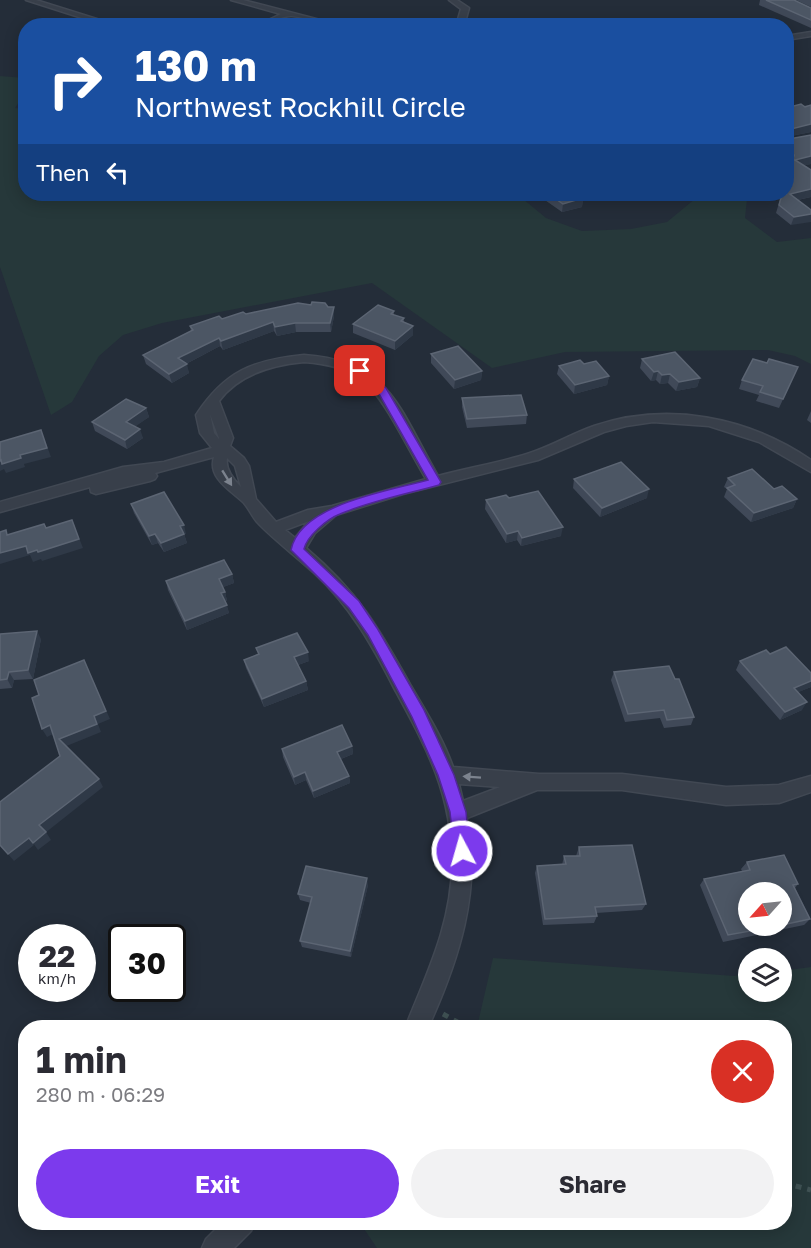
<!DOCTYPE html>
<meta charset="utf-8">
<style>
body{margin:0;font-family:"Golos Text",sans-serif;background:#f2f2f3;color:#2b2b33;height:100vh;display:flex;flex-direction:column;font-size:22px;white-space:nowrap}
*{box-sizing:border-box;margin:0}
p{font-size:20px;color:#7c7c81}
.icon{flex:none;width:33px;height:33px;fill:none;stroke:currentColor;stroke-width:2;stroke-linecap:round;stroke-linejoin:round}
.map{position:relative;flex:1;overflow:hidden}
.side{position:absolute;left:18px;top:1020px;width:774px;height:210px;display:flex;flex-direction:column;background:#fff;border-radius:24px;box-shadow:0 3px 15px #0003}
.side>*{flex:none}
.top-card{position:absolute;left:18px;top:18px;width:776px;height:183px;border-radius:24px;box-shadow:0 3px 15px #0003;background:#1a4fa0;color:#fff;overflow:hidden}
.needle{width:39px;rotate:243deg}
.buttons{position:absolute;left:738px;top:882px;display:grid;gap:12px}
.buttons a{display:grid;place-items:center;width:54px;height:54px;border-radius:50%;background:#fff;box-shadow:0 3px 15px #0003;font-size:30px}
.speed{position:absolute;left:18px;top:924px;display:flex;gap:12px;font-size:30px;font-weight:700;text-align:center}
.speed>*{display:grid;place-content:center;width:78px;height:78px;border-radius:50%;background:#fff;box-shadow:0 3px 15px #0003;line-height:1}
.speed small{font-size:15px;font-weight:400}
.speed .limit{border:3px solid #111;border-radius:9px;background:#fff;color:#111}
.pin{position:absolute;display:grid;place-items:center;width:51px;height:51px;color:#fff;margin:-26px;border-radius:12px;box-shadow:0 3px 9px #0006}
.me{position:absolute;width:66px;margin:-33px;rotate:354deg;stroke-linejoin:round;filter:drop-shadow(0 0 4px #0008)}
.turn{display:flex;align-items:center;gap:21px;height:126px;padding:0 18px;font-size:27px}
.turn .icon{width:78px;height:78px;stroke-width:2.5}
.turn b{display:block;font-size:42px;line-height:51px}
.then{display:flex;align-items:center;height:57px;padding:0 18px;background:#0003;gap:12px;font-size:22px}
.round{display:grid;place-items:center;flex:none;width:63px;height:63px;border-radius:32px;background:#f2f2f3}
.summary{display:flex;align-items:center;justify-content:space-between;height:102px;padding:0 18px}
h1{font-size:36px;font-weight:700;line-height:45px}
.button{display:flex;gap:12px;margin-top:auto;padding:12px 18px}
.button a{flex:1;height:69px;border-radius:36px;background:#7c3aed;color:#fff;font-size:24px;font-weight:700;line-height:69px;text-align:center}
.button a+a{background:#f2f2f3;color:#2b2b33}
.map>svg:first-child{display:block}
.green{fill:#26383a}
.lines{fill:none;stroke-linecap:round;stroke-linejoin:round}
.street-casing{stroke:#414853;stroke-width:3}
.path{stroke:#3f5153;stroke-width:5;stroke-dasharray:6 6;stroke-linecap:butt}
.street{fill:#383f4a;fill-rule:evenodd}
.wall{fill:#404958;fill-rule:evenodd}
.shaded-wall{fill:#2f3947}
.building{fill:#4c5664;stroke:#5c6573;stroke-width:1.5}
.oneway{fill:#7c838e}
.route{fill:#7c3aed;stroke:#51269a;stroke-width:1.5}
</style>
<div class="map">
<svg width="811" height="1248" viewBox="0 0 811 1248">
<rect width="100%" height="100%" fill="#242d39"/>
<g class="green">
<path d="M 0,76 L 25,78 L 25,93 L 15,108 L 25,109 L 26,194 L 517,194 L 546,218 L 582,231 L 631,229 L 667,222 L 701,194 L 768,194 L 747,199 L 745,218 L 777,242 L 811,238 L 811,364 L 795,356 L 768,350 L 565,352 L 492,368 L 372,283 L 162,323 L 123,335 L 99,356 L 72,402 L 51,415 L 0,267 Z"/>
<path d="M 493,958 L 734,976 L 748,974 L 748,992 L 782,992 L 782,971 L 811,967 L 811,1248 L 377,1248 L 360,1223 L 784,1222 L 784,1028 L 477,1027 Z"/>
</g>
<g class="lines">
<g class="street-casing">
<g id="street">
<path d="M 26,0 L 36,0 L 119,26 L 107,26 Z"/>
<path d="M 231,0 L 243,0 L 343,26 C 325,26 310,18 292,16 C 281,15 268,26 256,26 L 281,14 Z"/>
<path d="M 449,0 L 457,0 L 469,8 L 464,26 L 456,26 L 461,9 Z"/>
<path d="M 811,32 L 811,36 L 786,40 L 786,36 Z"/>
<path d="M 304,355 C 391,361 399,409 438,476 C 468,468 498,463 527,454 C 550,447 571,434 594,426 C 668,401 748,417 811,460 L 811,472 L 759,442 L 709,426 L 653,422 L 626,426 L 604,432 L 538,460 L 403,494 L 336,515 L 315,533 L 306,548 C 359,593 378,627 411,686 C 426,712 443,738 453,767 L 539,774 L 622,774 L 726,787 L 779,785 L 811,776 L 811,792 L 779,803 L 726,805 L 622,790 L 537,790 L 467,818 C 482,891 458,962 428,1028 L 405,1028 C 427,973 452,923 452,863 C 452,793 426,747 394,688 C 372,645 350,606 314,573 C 296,556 274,540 257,522 C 252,516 249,509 244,503 C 232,491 207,478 214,457 L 155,473 L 157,476 L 155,479 L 150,481 L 96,494 L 91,492 L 90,487 L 0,512 L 0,502 L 123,467 L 164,462 L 212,448 L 200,433 L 196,415 C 225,371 253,360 304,355 ZM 304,362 C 354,366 369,379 394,422 C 405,441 415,460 426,479 L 332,506 L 308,510 L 276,522 L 256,499 L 249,466 L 244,458 L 230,446 L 233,438 L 219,401 C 239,374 272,365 304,362 ZM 210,414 L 219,438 L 219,439 L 214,433 ZM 227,458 L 235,466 L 241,487 C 233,479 225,469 227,458 ZM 309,521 L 295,538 L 285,530 ZM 459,784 L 500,787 L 463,801 Z"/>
<path d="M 223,1222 L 255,1222 L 251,1231 L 234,1248 L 202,1248 L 206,1239 Z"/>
</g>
</g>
<g class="path">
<path d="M 443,1014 L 468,1028"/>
<path d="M 784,1183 L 811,1190"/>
</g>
<use href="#street" class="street"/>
</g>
<g class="wall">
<path d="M 760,0 L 794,0 L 811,8 L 811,28 L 759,5 Z"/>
<path d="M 796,0 L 811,0 L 811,7 Z"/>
<path d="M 811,105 L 811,132 L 786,137 L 789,139 L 811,135 L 811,164 L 804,165 L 811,170 L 811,197 L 798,200 L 811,210 L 791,225 L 776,213 L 791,163 L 786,160 L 786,108 Z"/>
<path d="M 538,194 L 577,194 L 583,198 L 582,207 L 562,212 L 542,198 L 539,200 Z"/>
<path d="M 394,311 L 394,315 L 404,318 L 404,322 L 413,326 L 413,335 L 395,350 L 353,333 L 353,324 Z"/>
<path d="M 246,314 L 334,316 L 331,332 L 296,332 L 277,336 L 274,331 L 223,350 L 220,346 L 186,364 L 189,373 L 172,383 L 146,364 L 143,355 L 191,332 L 190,326 Z"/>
<path d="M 431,354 L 482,371 L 481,380 L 454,389 L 431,363 Z"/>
<path d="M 642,359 L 700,378 L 697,387 L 676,391 L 668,383 L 660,384 L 656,380 L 651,381 L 640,368 Z"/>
<path d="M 767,363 L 798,367 L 779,408 L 756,401 L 759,395 L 739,389 L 742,380 Z"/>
<path d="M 584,364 L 609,376 L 607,385 L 574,394 L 557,374 L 559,366 Z"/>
<path d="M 462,398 L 527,415 L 526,424 L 467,428 L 462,407 Z"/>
<path d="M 146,408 L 149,417 L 135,426 L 143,438 L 127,449 L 95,431 L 92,422 Z"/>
<path d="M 811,411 L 811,423 L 807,420 Z"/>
<path d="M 728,478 L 774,489 L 797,499 L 793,508 L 751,522 L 724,497 L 727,489 L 724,487 Z"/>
<path d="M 574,479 L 647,498 L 600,517 L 573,488 Z"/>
<path d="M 509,498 L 561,536 L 521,546 L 517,540 L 506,543 L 485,509 L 486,500 Z"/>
<path d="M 131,504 L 186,534 L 184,534 L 187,543 L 164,552 L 158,543 L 152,545 L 134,513 Z"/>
<path d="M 232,574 L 234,583 L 223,587 L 225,592 L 227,601 L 225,601 L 229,613 L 187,630 L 168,590 L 166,581 Z"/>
<path d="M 0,634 L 41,639 L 33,679 L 14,680 L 12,688 L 0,689 Z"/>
<path d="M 256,648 L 309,661 L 298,665 L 306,681 L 308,690 L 264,707 L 246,668 L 244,660 L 258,654 Z"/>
<path d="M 770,654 L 811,673 L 811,687 L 798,692 L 802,710 L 780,720 L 736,670 L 740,661 Z"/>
<path d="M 614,672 L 675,679 L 694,717 L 691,725 L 664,728 L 660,718 L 625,722 L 611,680 Z"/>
<path d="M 352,746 L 353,754 L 341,759 L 349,776 L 350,783 L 314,798 L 306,780 L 295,785 L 283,757 L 282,749 Z"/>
<path d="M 579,847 L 646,904 L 642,910 L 596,913 L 597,916 L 594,923 L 543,925 L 535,873 L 537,866 L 562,865 L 564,856 L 576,856 Z"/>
<path d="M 747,862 L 798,884 L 795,888 L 810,919 L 804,925 L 723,942 L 700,885 L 704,879 L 742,871 L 741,869 ZM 782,892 L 782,926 L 748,926 Z"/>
<path d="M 368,885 L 351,957 L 302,947 L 300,941 L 311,903 L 300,900 L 298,894 Z"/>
</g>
<g class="shaded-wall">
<path d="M 811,124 L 811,132 L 786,137 L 787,130 Z"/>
<path d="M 811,156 L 811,164 L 792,168 L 795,160 Z"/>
<path d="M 811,189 L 811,197 L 787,202 L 790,194 Z"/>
<path d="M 540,194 L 543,194 L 542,198 L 539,200 Z"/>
<path d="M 583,198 L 582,207 L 562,212 L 563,204 Z"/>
<path d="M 811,214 L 811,222 L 791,225 L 794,217 Z"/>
<path d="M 334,307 L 334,316 L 331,332 L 330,323 Z"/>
<path d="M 273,322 L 274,331 L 223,350 L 221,341 Z"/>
<path d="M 295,323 L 296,332 L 277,336 L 275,327 Z"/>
<path d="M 413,326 L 413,335 L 395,350 L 395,341 Z"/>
<path d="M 219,338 L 220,346 L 180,367 L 178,358 Z"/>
<path d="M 187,364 L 189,373 L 172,383 L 169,374 Z"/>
<path d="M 482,371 L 481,380 L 454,389 L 455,380 Z"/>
<path d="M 658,371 L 656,380 L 651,381 L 654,372 Z"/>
<path d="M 670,374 L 668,383 L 660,384 L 662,375 Z"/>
<path d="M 609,376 L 607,385 L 574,394 L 575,385 Z"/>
<path d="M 700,378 L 697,387 L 676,391 L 679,382 Z"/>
<path d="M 146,408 L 149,417 L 129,431 L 126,422 Z"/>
<path d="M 140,429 L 143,438 L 127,449 L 125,440 Z"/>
<path d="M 41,430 L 51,457 L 24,464 L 25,467 L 6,473 L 4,469 L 0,471 L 0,461 L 20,455 Z"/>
<path d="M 649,489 L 647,498 L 600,517 L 602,508 Z"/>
<path d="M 797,499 L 793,508 L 751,522 L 754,513 Z"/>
<path d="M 72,520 L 83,548 L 42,561 L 41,559 L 33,562 L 30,555 L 0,564 L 0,553 Z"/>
<path d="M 184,525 L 186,534 L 184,534 L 187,543 L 164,552 L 161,543 L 180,526 Z"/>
<path d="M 563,527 L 561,536 L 521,546 L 522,538 Z"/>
<path d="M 518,531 L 517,540 L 506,543 L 507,534 Z"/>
<path d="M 155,534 L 158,543 L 152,545 L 149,536 Z"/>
<path d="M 232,574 L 234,583 L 221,588 L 219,579 Z"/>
<path d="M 225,592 L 227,601 L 223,602 L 221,593 Z"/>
<path d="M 227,605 L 229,613 L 187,630 L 185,621 Z"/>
<path d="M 37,631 L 41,639 L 33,679 L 28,670 Z"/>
<path d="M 308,652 L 309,661 L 295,666 L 294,657 Z"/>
<path d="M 88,669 L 110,719 L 98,724 L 101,732 L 64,747 L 59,739 Z"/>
<path d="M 9,672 L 14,680 L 12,688 L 7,679 Z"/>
<path d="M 306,681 L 308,690 L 264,707 L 262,699 Z"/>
<path d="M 811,681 L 811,687 L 789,696 L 794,688 Z"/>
<path d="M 807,702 L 802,710 L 780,720 L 785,712 Z"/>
<path d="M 50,725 L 55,733 L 47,737 L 42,729 Z"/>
<path d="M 352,746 L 353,754 L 338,760 L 337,752 Z"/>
<path d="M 305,772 L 306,780 L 295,785 L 294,777 Z"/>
<path d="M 349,776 L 350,783 L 314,798 L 313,791 Z"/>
<path d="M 99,779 L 103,787 L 45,833 L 39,825 Z"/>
<path d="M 46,832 L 51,840 L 38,850 L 33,843 Z"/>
<path d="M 29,838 L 34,845 L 14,861 L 8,854 Z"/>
<path d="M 367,878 L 368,885 L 351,957 L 350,951 Z"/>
</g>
<g class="building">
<path d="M 766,0 L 794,0 L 811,8 L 811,20 Z"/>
<path d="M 801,104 L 805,107 L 811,105 L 811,124 L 787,130 L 786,137 L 789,139 L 811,135 L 811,156 L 795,160 L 811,170 L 811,189 L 790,194 L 811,210 L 811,214 L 794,217 L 779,205 L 782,194 L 786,194 L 786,181 L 794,155 L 786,150 L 786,108 Z"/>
<path d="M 549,194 L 577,194 L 583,198 L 563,204 Z"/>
<path d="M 312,302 L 325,303 L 328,307 L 334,307 L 330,323 L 295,323 L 275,327 L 273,322 L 221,341 L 219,338 L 178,358 L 187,364 L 169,374 L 143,355 L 193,330 L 190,326 L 219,316 L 222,319 L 243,312 L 246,314 L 298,303 L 311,305 Z"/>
<path d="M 378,305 L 394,311 L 391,314 L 404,318 L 401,321 L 413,326 L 395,341 L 353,324 Z"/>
<path d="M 458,346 L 482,371 L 455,380 L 431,354 Z"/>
<path d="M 675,352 L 700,378 L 679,382 L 670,374 L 662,375 L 658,371 L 654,372 L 642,359 Z"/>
<path d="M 753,359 L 767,363 L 769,359 L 798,367 L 783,399 L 760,392 L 763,386 L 742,380 Z"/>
<path d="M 580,360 L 584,364 L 596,361 L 609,376 L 575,385 L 559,366 Z"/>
<path d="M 521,395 L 527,415 L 467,419 L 462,398 Z"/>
<path d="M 126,399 L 146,408 L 126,422 L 140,429 L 125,440 L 92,422 Z"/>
<path d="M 41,430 L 47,448 L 20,455 L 21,458 L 2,464 L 1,460 L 0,461 L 0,442 Z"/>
<path d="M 621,462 L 649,489 L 602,508 L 574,479 Z"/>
<path d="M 752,469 L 774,489 L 782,486 L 797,499 L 754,513 L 727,488 L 735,485 L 728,478 Z"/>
<path d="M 538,491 L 563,527 L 522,538 L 518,531 L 507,534 L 486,500 L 506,495 L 509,498 Z"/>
<path d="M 164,492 L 184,525 L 180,526 L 184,534 L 161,543 L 155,534 L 149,536 L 131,504 Z"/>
<path d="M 72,520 L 79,539 L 38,552 L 37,550 L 28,553 L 26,546 L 0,553 L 0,532 L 6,530 L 7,535 L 44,524 L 46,528 Z"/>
<path d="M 224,560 L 232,574 L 219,579 L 225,592 L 221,593 L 227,605 L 185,621 L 166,581 Z"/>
<path d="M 37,631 L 28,670 L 9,672 L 7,679 L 0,680 L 0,634 Z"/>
<path d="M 297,633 L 308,652 L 294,657 L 306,681 L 262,699 L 244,660 L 259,654 L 256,648 Z"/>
<path d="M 786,647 L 811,673 L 811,681 L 794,688 L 807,702 L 785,712 L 740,661 L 766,650 L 770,654 Z"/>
<path d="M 84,660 L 106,711 L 94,716 L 97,724 L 59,739 L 99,779 L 39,825 L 46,832 L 33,843 L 29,838 L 8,854 L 0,845 L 0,802 L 60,756 L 50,725 L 42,729 L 32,698 L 39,695 L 34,680 Z"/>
<path d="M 669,666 L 675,679 L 679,679 L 694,717 L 667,720 L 664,710 L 628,714 L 614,672 Z"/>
<path d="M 342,725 L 352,746 L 337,752 L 349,776 L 313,791 L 305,772 L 294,777 L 282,749 Z"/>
<path d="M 632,845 L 646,904 L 595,907 L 597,916 L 545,919 L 537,866 L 566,864 L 564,856 L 580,856 L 579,847 Z"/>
<path d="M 784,855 L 798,884 L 793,885 L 810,919 L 782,925 L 782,892 L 748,892 L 748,926 L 777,926 L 728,935 L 704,879 L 750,870 L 747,862 Z"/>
<path d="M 306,866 L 367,878 L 350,951 L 300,941 L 312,897 L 298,894 Z"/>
</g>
<defs><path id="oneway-solid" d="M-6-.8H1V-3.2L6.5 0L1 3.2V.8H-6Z" transform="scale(1.5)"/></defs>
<g class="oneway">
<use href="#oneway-solid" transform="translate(227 478) rotate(58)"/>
<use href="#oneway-solid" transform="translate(472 777) rotate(-176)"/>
</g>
<path class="route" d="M 360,368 L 386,388 L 441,482 L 439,485 C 407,494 371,501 340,514 C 327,519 307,536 304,549 L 359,601 L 377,628 L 424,710 L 454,775 L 466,812 L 470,851 L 468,856 L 462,859 L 456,856 L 454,851 L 450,812 L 438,775 L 412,717 L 368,635 L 349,608 L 291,550 C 300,504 389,491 428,480 L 378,392 L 355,371 Z"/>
</svg>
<div class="buttons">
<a><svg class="needle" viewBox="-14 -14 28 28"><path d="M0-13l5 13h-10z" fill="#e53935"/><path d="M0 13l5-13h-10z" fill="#7c7c81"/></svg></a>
<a><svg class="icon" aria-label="layers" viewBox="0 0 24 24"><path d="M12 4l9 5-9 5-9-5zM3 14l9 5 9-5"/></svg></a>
</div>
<div class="speed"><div>22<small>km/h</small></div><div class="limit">30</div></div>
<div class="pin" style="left:360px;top:371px;background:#d93025"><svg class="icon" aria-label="arrive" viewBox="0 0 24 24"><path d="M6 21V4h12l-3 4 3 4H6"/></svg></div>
<svg class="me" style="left:462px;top:851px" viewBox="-20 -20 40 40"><circle r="17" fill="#7c3aed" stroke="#fff" stroke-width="3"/><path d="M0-11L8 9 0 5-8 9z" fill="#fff"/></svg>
<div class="top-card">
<div class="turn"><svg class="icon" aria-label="right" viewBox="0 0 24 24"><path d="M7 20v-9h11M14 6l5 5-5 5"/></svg><div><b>130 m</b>Northwest Rockhill Circle</div></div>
<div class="then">Then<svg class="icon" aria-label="left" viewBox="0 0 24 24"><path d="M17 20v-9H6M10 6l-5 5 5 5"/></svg></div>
</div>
<section class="side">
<div class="summary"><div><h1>1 min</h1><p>280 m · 06:29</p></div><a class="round" style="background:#d93025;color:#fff"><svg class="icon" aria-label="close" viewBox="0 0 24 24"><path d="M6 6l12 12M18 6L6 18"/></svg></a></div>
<div class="button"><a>Exit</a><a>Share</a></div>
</section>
</div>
